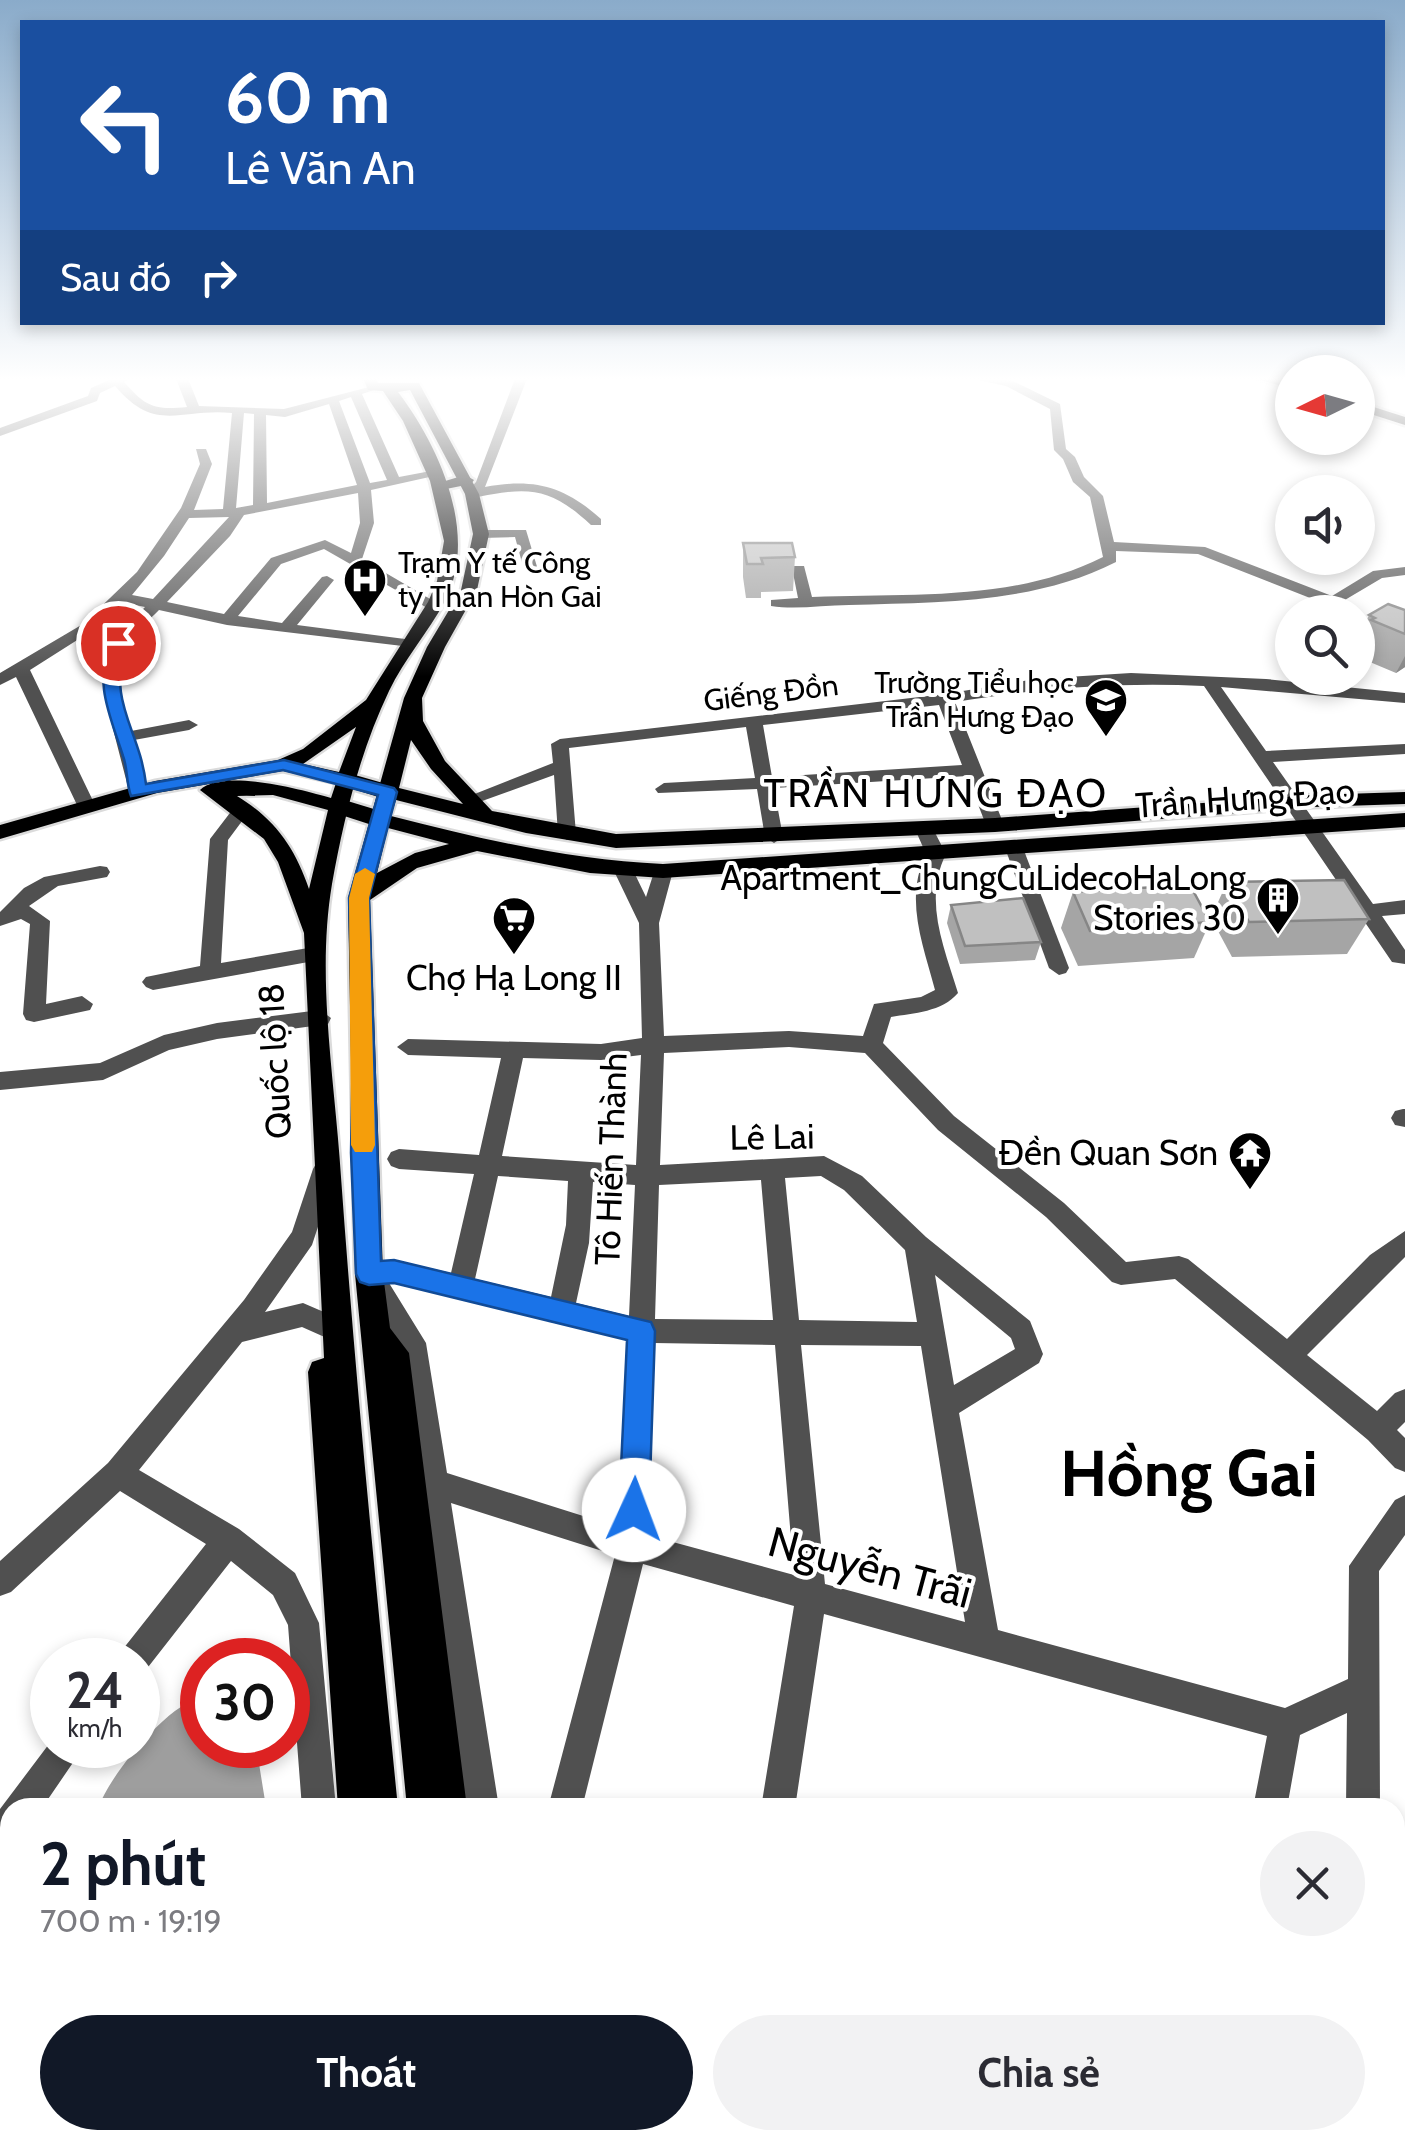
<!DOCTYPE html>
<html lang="vi">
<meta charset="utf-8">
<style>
body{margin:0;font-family:Cabin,sans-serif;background:#f2f2f3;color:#2b2b33;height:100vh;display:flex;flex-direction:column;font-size:38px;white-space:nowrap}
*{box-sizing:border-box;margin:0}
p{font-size:32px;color:#7c7c81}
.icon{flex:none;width:55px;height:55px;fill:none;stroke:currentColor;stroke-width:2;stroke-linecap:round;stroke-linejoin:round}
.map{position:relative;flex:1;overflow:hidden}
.sheet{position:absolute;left:0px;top:1798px;width:1405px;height:352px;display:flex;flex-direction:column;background:#fff;border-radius:30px 30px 0 0;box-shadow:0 5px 15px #0003}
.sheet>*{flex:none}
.hud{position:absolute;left:20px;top:20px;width:1365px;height:305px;border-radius:0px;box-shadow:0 5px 15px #0003;background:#1a4fa0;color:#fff;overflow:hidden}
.needle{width:65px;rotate:265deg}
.fabs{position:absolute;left:1275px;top:355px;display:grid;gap:20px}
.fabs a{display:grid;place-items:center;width:100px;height:100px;border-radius:50%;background:#fff;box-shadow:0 5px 15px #0003;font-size:50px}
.speed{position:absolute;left:30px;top:1638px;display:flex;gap:20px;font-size:50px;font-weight:700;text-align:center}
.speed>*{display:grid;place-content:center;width:130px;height:130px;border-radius:50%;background:#fff;box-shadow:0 5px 15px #0003;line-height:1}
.speed small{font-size:25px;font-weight:400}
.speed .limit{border:15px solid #d22;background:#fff;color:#111}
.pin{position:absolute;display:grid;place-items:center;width:85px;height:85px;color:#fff;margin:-42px;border:5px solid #fff;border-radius:50%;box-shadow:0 2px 10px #0007}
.me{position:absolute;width:110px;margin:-55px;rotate:2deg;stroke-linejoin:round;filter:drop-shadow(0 0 8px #0008)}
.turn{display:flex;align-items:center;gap:35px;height:210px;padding:0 40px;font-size:45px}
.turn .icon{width:130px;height:130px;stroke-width:2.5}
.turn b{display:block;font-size:70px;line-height:85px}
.then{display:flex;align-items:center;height:95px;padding:0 40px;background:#0003;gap:20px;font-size:38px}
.round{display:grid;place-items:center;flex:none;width:105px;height:105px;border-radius:52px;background:#f2f2f3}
.overview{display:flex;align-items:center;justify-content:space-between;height:170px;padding:0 40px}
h1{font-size:60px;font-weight:800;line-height:75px;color:#111827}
.action{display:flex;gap:20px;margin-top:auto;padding:20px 40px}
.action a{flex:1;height:115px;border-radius:60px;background:#111827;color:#fff;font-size:40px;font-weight:800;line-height:115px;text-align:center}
.action a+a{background:#f2f2f3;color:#2b2b33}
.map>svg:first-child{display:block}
.water{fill:#9e9e9e}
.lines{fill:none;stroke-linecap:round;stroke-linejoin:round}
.major-casing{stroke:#dbdbdb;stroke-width:5}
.highway-casing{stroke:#dbdbdb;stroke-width:5}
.minor{fill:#505050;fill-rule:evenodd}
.major{fill:#000;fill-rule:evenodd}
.highway{fill:#000;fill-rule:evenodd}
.wall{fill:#a5a5a5}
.shaded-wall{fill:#868686}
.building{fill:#c0c0c0;stroke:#868686;stroke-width:2.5}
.route{fill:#1a73e8;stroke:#114b97;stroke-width:2.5}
.slow{fill:#f59e0b}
.labels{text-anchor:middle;stroke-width:8;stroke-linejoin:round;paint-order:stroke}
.far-poi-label{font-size:30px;fill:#000;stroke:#fff;text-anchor:start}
.far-street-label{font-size:30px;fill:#000;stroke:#fff}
.street-label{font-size:35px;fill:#000;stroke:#fff}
.poi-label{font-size:35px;fill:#000;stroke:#fff;text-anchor:end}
.quarter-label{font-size:40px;letter-spacing:2.5px;fill:#000;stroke:#fff}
.near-street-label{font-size:42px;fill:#000;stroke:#fff}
.near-town-label{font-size:65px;font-weight:bold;fill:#000;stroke:#fff}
</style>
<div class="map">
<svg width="1405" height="2149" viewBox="0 0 1405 2149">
<rect width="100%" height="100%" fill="#fff"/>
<g class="water">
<path d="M 202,1698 L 202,1745 L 256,1745 L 266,1807 L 99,1807 C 108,1777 170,1701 202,1698 Z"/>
<path d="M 10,1956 L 10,2140 L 226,2140 L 223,2149 L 0,2149 L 0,1965 Z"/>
</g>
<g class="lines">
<g class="major-casing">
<g id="major">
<path d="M 362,376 L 374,376 L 378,383 L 419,383 L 479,494 L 489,534 L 477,590 L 445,647 L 422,698 L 423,721 L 445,761 L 492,811 L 616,834 L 995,818 L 1313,795 L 1405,792 L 1405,804 L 1313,807 L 995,832 L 616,848 L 526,833 L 396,800 L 391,816 C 481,839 570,860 663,864 L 1405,813 L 1405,827 L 663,878 L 590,873 L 477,851 L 417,868 L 370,900 L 383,1274 L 390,1328 L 409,1353 L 467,1808 L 407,1808 L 355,1274 L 348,898 L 404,698 L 427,647 L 461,590 L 473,534 L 465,494 L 410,390 L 398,392 C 440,447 479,535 445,601 C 428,633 404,659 389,691 C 360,752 344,817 332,884 C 316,979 335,1081 341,1177 C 356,1387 377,1597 398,1808 L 338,1808 L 308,1372 L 312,1362 L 324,1358 L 304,933 L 278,862 L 264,839 L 200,790 C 223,768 302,790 331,798 L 336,783 L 283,771 L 157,793 L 0,839 L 0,825 L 155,781 L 278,760 L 303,749 L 366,700 L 428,602 L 437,581 L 444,541 L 430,481 L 403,421 L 383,391 L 368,390 ZM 356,727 L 339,772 L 303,764 ZM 411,740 L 431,769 L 463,804 L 399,788 ZM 273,795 L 328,810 L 309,889 C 295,848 275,819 237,796 ZM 388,828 L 449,844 L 415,853 L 377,873 Z"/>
<path d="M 1256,376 L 1292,381 L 1292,389 L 1257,379 Z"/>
<path d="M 1358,402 L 1405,417 L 1405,425 L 1358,410 Z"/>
<path d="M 361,2140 L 430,2140 L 431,2149 L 362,2149 Z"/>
<path d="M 440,2140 L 510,2140 L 511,2149 L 441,2149 Z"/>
</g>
</g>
<g class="highway-casing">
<g id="highway">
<path d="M 465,475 L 474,480 L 471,484 L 441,490 L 432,485 Z"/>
<path d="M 348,773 L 397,787 L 400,792 L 388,800 L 340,785 L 336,780 Z"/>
<path d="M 341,799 L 387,813 L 390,819 L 378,827 L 332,812 L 329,807 Z"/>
</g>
</g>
<g class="minor">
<path d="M 118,376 L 134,376 L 124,382 C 146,407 154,410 187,407 L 175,376 L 187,376 L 199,406 L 284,409 L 377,385 L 377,389 L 362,394 L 399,477 L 436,470 L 443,474 L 371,490 L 374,523 L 362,559 L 442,606 L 429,609 L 324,549 L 281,564 L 238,616 L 282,623 L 322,577 L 327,576 L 334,580 L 297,625 L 405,639 L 413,644 L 411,647 L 227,625 L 159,610 C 150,620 133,632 126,645 C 113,670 122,706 131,731 L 189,720 L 198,725 L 189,730 L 134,740 L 147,791 L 138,797 L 129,791 L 106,702 L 105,665 L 111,643 L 145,607 L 125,603 L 93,630 L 30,670 L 96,807 L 87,813 L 78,807 L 16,677 L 0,685 L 0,673 L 83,624 L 137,572 L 181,508 L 200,464 L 196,449 L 206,449 L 212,464 L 194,510 L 223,509 L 232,413 C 179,408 156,434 115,386 L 100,393 L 97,401 L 0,436 L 0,428 L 88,396 L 91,388 ZM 351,397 L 387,480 L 370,483 L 339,401 ZM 329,404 L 357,485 L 267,503 L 266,415 L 285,417 ZM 244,413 L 254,414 L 253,505 L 236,508 ZM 358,493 L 360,523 L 351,553 L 325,540 L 271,558 L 224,614 L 167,602 L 230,536 L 244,515 ZM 229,517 L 153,599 L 132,595 L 164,556 L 189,518 Z"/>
<path d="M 516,376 L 528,376 L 485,487 C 534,478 564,486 601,519 L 601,525 L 591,525 C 548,485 527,487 472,498 L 465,494 L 476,482 Z"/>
<path d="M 959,376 L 1013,381 L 1060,404 L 1066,449 L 1075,457 L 1084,477 L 1103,496 L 1114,542 L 1205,547 L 1332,596 L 1373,571 L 1405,567 L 1405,575 L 1382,578 L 1333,607 L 1198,554 L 1116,551 L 1116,562 C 1033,604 940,602 849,605 C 823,605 796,610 771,606 L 771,600 L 798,598 L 793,573 L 770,572 L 770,566 L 804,566 L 812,597 C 910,593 1014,602 1103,557 L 1090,497 L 1073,482 L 1063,459 L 1054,450 L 1050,409 L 1006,386 Z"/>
<path d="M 526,530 L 538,570 L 531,574 L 524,570 L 515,537 L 481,538 L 474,534 L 481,530 Z"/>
<path d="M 1131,673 L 1266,679 L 1405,693 L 1405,703 L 1221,687 L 1266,751 L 1405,744 L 1405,754 L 1273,762 L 1373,904 L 1405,900 L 1405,914 L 1382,916 L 1405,950 L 1405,964 L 1392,962 L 1204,686 C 1119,682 1039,688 955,702 L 1004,825 L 995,831 L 986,825 L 967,776 L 774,788 L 783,837 L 774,843 L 765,837 L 757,789 L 658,793 L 655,789 L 664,783 L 755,778 L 746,727 L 569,748 L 576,834 L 567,840 L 558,834 L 554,775 L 471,805 L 462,799 L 553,763 L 551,744 L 560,739 L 945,694 L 1035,679 ZM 939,705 L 962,765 L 772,777 L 763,725 Z"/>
<path d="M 242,803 L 251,809 L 228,840 L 221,963 L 314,947 L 324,954 L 314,961 L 153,990 L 146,987 L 142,982 L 146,977 L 200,966 L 210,839 L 236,805 Z"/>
<path d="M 924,823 L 931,825 L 946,854 C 923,900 944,947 958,993 C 942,1012 914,1013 891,1017 L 883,1043 L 954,1116 L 1064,1203 L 1126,1262 L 1179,1256 L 1188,1259 L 1287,1339 L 1370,1255 L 1405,1231 L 1405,1257 L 1307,1355 L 1377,1411 L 1395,1393 L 1405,1389 L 1405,1422 L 1397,1430 L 1405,1438 L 1405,1472 L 1395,1468 L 1368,1440 L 1175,1279 L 1121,1285 L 1112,1282 L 1046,1217 L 938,1130 L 865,1053 L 789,1047 L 664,1053 L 660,1165 L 824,1156 L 862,1176 L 926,1237 L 1030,1321 L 1043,1354 L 1039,1363 L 959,1413 L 998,1630 L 1285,1708 L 1348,1679 L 1349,1566 L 1395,1500 L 1405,1495 L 1405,1535 L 1379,1571 L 1380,1808 L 1346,1808 L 1347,1713 L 1300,1735 L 1287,1808 L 1253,1808 L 1267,1736 L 824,1614 L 795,1808 L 761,1808 L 794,1606 L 643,1564 L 582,1808 L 548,1808 L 615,1555 L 451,1503 L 499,1808 L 465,1808 L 400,1346 L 356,1274 L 360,1266 L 395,1260 L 451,1273 L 474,1174 L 399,1169 L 391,1166 L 387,1159 L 391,1152 L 399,1149 L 479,1155 L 501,1058 L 408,1055 L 397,1047 L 408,1039 L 601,1044 L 642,1038 L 639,923 L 614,871 L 624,865 L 631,866 L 646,897 L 656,866 L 670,866 L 673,871 L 659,923 L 664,1036 L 789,1031 L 863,1036 L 874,1004 L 921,997 L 935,990 C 923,944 904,899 926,854 L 915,829 ZM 641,1055 L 636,1165 L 502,1156 L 523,1058 L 601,1060 ZM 498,1176 L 568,1181 L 566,1225 L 551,1297 L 475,1279 ZM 821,1176 L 844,1190 L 905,1250 L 917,1322 L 799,1320 L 785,1178 ZM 761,1180 L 773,1320 L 655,1319 L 659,1185 ZM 593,1182 L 635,1185 L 629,1316 L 576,1303 L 589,1243 ZM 935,1275 L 1011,1338 L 1015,1349 L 954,1385 ZM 395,1282 L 627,1340 L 618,1527 L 447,1473 L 426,1343 L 389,1283 ZM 654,1343 L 775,1345 L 794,1575 L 647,1535 ZM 801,1345 L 921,1346 L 965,1622 L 825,1584 Z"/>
<path d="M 1014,842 L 1023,848 L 1069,968 L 1066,973 L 1059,975 L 1049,968 L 1005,848 Z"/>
<path d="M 100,866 L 107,867 L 110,872 L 107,877 L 58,886 L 29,906 L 50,921 L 46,1004 L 82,996 L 93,1004 L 90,1010 L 34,1022 L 26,1020 L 23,1014 L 30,924 L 21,919 L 0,926 L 0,912 L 24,888 L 44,877 Z"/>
<path d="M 320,1010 L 331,1018 L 328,1024 L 217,1039 L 169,1050 L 103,1080 L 0,1090 L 0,1072 L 100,1063 L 164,1035 L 217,1023 Z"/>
<path d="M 1403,1109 L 1405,1109 L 1405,1127 L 1395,1125 L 1391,1118 L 1395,1111 Z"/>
<path d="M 325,1159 L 333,1162 L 337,1169 L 312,1245 L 265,1312 L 303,1303 L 347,1322 L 351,1331 L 347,1340 L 338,1343 L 302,1327 L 242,1342 L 139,1470 L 239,1529 L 295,1573 L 319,1623 L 336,1808 L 302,1808 L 288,1625 L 273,1595 L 231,1561 L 145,1671 L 138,1674 L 138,1660 L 118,1660 L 123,1649 L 206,1544 L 120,1491 L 11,1592 L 0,1596 L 0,1561 L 108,1463 L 244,1300 L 292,1232 L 313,1169 L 317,1162 Z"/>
<path d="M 52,1740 L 52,1745 L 85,1745 L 42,1808 L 10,1808 L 10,1848 L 0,1852 L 0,1809 Z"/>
<rect x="315" y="2140" width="40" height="9"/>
<path d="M 512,2140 L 552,2140 L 554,2149 L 514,2149 Z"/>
<path d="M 704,2140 L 744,2140 L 742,2149 L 702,2149 Z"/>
<path d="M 997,2140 L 1037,2140 L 1036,2149 L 996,2149 Z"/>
<path d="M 1107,2140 L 1147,2140 L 1145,2149 L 1105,2149 Z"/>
<path d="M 1221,2140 L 1263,2140 L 1259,2149 L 1217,2149 Z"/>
</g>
<use href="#major" class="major"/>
<use href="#highway" class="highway"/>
</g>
<g class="wall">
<path d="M 743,543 L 795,557 L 793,591 L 761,592 L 761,598 L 746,598 L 743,577 Z"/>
<path d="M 1405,610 L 1405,667 L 1396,673 L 1358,657 L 1358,639 L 1369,615 Z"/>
<path d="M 1227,882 L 1369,919 L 1347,954 L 1232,957 L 1211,918 Z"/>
<path d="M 1073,892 L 1210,922 L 1194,958 L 1078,966 L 1061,928 Z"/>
<path d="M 951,905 L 1041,942 L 1035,960 L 960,964 L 947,923 Z"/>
</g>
<path class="shaded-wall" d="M 1405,656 L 1405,667 L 1396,673 Z"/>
<g class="building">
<path d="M 743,543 L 792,543 L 795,557 L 761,558 L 763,564 L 747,564 Z"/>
<path d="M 1388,604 L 1405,610 L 1405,634 L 1371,620 L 1375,618 L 1369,615 Z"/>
<path d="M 1344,880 L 1369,919 L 1249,922 L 1227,882 Z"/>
<path d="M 1190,885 L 1210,922 L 1090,931 L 1073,892 Z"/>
<path d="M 1023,898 L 1041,942 L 965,946 L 951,905 Z"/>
</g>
<linearGradient id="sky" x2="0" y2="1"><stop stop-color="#8aabca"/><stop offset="0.56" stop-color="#fff"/><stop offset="1" stop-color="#fff" stop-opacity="0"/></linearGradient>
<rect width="1405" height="677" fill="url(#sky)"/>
<path class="route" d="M 113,640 L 126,643 C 107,704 139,727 146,784 L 284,760 L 394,788 L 397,792 L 369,898 L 381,1261 L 394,1260 L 651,1322 L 655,1331 L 649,1510 L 644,1520 L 634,1525 L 623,1520 L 619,1510 L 627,1340 L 394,1283 L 369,1285 L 360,1282 L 356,1274 L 351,1153 L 353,1043 L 349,898 L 378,795 L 283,770 L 131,796 C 126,783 128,769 123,756 C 110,715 92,681 113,640 Z"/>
<path class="slow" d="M 365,868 L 375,874 L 369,898 L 375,1145 L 372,1152 L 355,1152 L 351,1145 L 349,898 L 355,874 Z"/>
<defs>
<g id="hospital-pin" transform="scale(2.25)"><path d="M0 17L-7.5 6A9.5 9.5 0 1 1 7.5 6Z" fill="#000" stroke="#fff"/><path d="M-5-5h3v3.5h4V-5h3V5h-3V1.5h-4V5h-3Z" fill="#fff"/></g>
<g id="school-pin" transform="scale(2.25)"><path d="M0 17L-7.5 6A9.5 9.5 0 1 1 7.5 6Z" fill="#000" stroke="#fff"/><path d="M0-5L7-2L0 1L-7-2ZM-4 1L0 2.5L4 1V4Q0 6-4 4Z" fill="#fff"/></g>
<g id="building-pin" transform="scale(2.25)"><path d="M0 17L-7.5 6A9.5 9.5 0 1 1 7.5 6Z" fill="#000" stroke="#fff"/><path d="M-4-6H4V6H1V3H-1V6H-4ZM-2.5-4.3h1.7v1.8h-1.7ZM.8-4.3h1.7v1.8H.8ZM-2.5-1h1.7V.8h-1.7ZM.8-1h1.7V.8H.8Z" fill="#fff"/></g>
<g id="supermarket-pin" transform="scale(2.25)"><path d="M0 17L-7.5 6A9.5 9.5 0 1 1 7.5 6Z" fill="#000" stroke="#fff"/><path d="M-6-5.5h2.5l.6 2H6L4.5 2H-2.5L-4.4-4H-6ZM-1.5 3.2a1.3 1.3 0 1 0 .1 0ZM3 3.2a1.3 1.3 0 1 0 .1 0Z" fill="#fff"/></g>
<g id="temple-pin" transform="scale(2.25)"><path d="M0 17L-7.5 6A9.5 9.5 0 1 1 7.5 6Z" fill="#000" stroke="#fff"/><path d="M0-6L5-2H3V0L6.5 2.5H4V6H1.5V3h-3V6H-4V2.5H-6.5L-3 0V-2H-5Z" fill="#fff"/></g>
</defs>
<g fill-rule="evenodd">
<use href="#hospital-pin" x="365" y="580"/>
<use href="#school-pin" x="1106" y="700"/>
<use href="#building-pin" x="1278" y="898"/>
<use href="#supermarket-pin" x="514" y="918"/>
<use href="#temple-pin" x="1250" y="1153"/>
</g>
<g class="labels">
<g class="far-poi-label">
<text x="398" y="573">Trạm Y tế Công<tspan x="398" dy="34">ty Than Hòn Gai</tspan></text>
<text x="1074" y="693" text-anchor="end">Trường Tiểu học<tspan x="1074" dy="34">Trần Hưng Đạo</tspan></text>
</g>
<g class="far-street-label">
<text transform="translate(771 693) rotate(-7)" y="10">Giếng Đồn</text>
</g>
<g class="street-label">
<text transform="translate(1245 798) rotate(-4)" y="12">Trần Hưng Đạo</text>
<text transform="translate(275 1061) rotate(-93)" y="12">Quốc lộ 18</text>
<text transform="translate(772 1137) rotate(-1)" y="12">Lê Lai</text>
<text transform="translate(611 1159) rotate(-88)" y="12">Tô Hiến Thành</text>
</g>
<g class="poi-label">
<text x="1246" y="890">Apartment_ChungCuLidecoHaLong<tspan x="1246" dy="40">Stories 30</tspan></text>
<text x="514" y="990" text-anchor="middle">Chợ Hạ Long II</text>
<text x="1218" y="1165">Đền Quan Sơn</text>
</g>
<g class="quarter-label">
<text x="936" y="807">TRẦN HƯNG ĐẠO</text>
</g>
<g class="near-street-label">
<text transform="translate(870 1567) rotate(15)" y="15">Nguyễn Trãi</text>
</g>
<g class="near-town-label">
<text x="1189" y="1496">Hồng Gai</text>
</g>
</g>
</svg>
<div class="fabs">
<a><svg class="needle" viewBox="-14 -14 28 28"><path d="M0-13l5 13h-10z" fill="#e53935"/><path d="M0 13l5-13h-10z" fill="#7c7c81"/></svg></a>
<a><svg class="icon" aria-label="sound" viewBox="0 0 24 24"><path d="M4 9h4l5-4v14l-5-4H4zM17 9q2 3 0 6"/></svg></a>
<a><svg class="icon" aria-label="search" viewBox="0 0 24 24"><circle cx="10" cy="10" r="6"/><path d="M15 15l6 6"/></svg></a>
</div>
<div class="speed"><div>24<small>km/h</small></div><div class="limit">30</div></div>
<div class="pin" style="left:118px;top:643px;background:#d93025"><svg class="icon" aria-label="arrive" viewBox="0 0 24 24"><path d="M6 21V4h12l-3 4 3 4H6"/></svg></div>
<svg class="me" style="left:634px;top:1510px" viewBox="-20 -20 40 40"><circle r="19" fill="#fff"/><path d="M0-13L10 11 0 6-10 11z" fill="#1a73e8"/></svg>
<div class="hud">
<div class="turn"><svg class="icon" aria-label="left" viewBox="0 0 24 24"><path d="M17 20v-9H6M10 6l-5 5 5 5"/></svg><div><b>60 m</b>Lê Văn An</div></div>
<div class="then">Sau đó<svg class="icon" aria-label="right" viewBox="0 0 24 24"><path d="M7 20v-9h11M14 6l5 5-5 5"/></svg></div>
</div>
<section class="sheet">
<div class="overview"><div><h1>2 phút</h1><p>700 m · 19:19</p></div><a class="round"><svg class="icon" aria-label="close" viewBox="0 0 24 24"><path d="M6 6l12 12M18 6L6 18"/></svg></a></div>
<div class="action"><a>Thoát</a><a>Chia sẻ</a></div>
</section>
</div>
